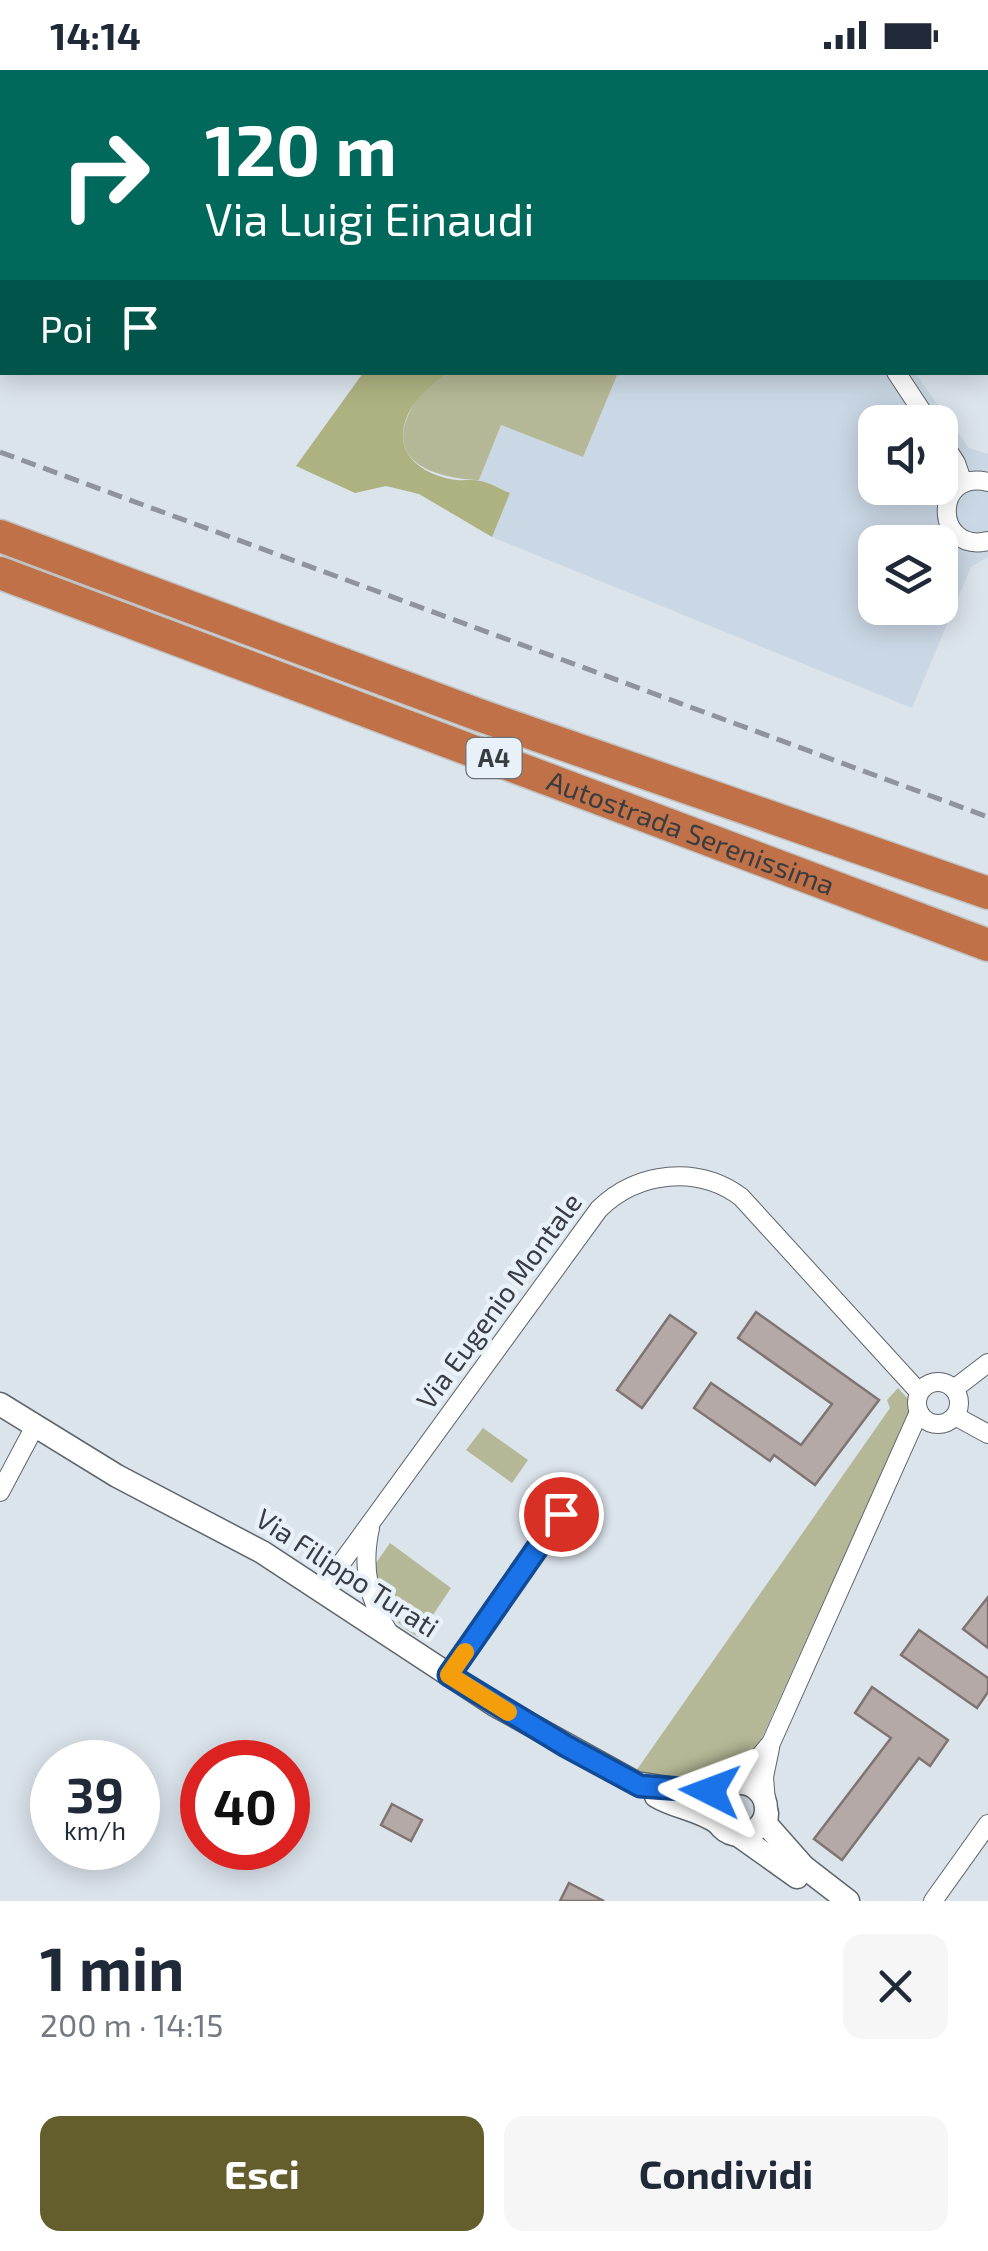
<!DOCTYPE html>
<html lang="it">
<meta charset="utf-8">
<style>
body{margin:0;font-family:"Exo 2",sans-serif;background:#f6f6f7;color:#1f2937;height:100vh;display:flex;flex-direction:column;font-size:38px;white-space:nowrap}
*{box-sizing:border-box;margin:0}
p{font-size:32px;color:#747a83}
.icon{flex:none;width:55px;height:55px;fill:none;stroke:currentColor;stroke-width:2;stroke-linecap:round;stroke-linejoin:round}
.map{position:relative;height:1831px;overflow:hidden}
.panel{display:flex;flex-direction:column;background:#fff;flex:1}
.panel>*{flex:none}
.banner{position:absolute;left:0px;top:0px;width:990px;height:305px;box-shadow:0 5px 25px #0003;background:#00695c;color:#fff;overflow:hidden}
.buttons{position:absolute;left:858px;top:335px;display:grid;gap:20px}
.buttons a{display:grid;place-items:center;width:100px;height:100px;border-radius:20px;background:#fff;box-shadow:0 5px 25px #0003;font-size:50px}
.speed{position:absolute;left:30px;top:1670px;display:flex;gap:20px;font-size:50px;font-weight:700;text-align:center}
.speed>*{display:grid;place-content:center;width:130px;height:130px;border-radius:50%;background:#fff;box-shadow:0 5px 25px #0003;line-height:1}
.speed small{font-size:25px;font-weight:400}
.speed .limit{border:15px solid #d22;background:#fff;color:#111}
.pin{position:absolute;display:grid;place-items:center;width:85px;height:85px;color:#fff;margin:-42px;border:5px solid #fff;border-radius:50%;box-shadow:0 2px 10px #0007}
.me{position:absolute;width:110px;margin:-55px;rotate:273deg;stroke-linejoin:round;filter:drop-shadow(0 0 8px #0008)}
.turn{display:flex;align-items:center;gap:35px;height:210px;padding:0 40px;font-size:45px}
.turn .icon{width:130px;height:130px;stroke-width:2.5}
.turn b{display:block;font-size:70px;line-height:85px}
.then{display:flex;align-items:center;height:95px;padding:0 40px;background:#0003;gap:20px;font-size:38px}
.round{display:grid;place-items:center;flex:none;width:105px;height:105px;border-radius:20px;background:#f6f6f7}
.head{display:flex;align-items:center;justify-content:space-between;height:170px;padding:0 40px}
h1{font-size:60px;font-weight:700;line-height:75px}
.action{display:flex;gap:20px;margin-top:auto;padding:20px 40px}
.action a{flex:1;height:115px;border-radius:20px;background:#635e2b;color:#fff;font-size:40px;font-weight:700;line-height:115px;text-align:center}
.action a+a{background:#f6f6f7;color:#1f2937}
.status{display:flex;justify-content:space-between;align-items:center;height:70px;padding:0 50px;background:#fff;direction:ltr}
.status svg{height:28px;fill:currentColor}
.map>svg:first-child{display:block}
.built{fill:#cad8e5;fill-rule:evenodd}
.green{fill:#b5b896}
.forest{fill:#aeb281}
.building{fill:#b4a9a6;stroke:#7f7471;stroke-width:2.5}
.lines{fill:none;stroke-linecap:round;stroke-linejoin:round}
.minor-casing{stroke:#5e656c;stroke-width:20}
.tertiary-casing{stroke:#5e656c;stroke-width:25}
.motorway-casing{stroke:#c0c1c2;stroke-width:35}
.minor{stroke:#fff;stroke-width:18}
.tertiary{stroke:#fff;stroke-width:22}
.motorway{stroke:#c07148;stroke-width:32}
.rail{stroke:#8e949a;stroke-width:5;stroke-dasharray:15 8;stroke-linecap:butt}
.route-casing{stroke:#114b97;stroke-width:25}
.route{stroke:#1a73e8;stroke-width:18}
.slow{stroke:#f59e0b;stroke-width:18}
.labels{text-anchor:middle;stroke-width:9;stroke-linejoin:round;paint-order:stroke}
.shield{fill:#e8f0f8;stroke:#6e7277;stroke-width:2.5}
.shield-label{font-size:25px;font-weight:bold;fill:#393c40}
.street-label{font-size:28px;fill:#393c40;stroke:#e8f0f8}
</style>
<div class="status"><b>14:14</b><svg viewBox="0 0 49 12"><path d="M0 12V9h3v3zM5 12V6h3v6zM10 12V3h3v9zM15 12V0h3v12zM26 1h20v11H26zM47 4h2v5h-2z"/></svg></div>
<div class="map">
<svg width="988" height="1831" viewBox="0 0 988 1831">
<rect width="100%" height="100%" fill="#dbe3eb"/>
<g class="built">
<path d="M 545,0 L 869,0 L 545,2 Z"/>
<path d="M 618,303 L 915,303 L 969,378 L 988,384 L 988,487 L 971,497 L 912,638 L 492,467 L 510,423 L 479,410 L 501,355 L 583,387 ZM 875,352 L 940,352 L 940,418 L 875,418 ZM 875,472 L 940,472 L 940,538 L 875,538 Z"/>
</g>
<g class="green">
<path d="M 448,303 L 618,303 L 583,387 L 501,355 L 479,410 C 443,409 388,396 407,348 C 411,338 416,328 423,321 C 431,314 440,309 448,303 Z"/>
<path d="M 898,1318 L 908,1329 L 909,1342 L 756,1681 C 722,1725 683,1716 636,1701 L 890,1338 L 887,1330 Z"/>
<path d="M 483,1358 L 528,1390 L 512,1413 L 466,1380 Z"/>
<path d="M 390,1473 L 451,1518 L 418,1567 C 387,1549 379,1530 374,1496 Z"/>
</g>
<path class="forest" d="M 363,303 L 448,303 C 427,318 406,334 403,363 C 401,392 432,407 457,410 C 465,411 473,409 481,411 C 490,413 500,419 510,423 L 492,467 L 419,424 L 386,416 L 355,423 L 296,396 Z"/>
<g class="building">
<path d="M 756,1242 L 879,1330 L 815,1415 L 774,1385 L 770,1391 L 694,1338 L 711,1313 L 801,1375 L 832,1334 L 738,1268 Z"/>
<path d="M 670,1245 L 696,1263 L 642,1338 L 617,1320 Z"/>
<path d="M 988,1527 L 988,1578 L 963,1559 Z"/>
<path d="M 919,1560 L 988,1608 L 988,1622 L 977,1638 L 901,1585 Z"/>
<path d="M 872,1617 L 948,1670 L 930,1696 L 919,1688 L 842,1790 L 814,1769 L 891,1668 L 855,1643 Z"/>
<path d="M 392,1734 L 422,1750 L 411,1771 L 381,1755 Z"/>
<path d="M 569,1813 L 604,1831 L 560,1831 Z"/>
</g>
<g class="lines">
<g class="minor-casing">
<g id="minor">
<path d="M 965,0 L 967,2"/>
<path d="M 983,0 L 984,2"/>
<path d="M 855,2 L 855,0"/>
<path d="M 988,23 L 988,26"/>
<path d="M 896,302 L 929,352"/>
<path d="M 940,368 L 956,393 L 963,413"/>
<path d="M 988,412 C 932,399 934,484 988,471"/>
<circle cx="938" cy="1333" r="21"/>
<path d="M 954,1319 L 988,1293"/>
<path d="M 955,1346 L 988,1364"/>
<path d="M 0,1422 L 34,1358"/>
<path d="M 370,1458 C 361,1499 369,1530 390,1565"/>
<path d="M 321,1521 L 599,1139 C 638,1101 698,1095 741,1127 L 919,1322"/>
<path d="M 449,1605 L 561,1444"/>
<path d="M 738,1712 L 771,1673 L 919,1342"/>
<path d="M 766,1732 L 764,1707 L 770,1678"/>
<path d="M 933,1831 L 988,1754"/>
</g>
</g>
<g class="tertiary-casing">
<g id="tertiary">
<path d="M 0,1334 L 117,1406 L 262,1482 L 495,1635 L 636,1713 L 688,1721 L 722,1719"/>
<circle cx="740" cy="1739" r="26"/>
<path d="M 656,1726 C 676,1738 698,1739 718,1753"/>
<path d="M 767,1743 L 766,1754 L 804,1797 L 848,1831"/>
<path d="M 738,1765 L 797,1807"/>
</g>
</g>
<g class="motorway-casing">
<g id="motorway">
<path d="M 0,466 L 479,645 L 988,823"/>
<path id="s1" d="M 0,503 L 988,875"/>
</g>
</g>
<use href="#minor" class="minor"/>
<use href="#tertiary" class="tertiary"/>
<use href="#motorway" class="motorway"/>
<path class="rail" d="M 0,382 L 988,747"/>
</g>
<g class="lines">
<g class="route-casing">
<path id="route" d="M 561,1444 L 449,1605 L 566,1676 L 640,1716 L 710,1721"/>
</g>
<use href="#route" class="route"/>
<path class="slow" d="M 465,1582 L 449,1605 L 508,1642"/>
</g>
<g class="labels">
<rect class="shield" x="466.5" y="668" width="55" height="40" rx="8"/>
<g class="shield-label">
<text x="494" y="697">A4</text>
</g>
<g class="street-label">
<text dy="10" stroke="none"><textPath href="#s1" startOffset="738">Autostrada Serenissima</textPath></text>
<text transform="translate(499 1231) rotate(-54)" y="10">Via Eugenio Montale</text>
<text transform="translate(347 1503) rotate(33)" y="10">Via Filippo Turati</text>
</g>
</g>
</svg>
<div class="buttons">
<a><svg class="icon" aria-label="sound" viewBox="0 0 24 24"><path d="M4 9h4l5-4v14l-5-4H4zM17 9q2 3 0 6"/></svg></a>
<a><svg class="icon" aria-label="layers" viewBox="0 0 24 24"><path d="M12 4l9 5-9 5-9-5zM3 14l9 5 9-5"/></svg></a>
</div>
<div class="speed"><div>39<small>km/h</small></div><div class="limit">40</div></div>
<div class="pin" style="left:561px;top:1444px;background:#d93025"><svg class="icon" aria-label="arrive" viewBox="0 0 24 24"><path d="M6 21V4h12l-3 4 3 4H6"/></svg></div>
<svg class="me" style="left:710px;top:1721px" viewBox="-20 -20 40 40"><path d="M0-17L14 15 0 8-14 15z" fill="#1a73e8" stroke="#fff" stroke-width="4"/></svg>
<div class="banner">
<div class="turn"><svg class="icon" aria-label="right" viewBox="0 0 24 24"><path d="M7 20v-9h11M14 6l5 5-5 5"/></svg><div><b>120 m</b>Via Luigi Einaudi</div></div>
<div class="then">Poi<svg class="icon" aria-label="arrive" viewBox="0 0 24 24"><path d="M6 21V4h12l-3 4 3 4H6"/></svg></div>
</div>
</div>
<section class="panel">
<div class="head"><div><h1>1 min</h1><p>200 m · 14:15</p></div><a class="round"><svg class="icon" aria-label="close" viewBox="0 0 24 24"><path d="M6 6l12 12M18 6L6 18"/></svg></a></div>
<div class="action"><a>Esci</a><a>Condividi</a></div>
</section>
